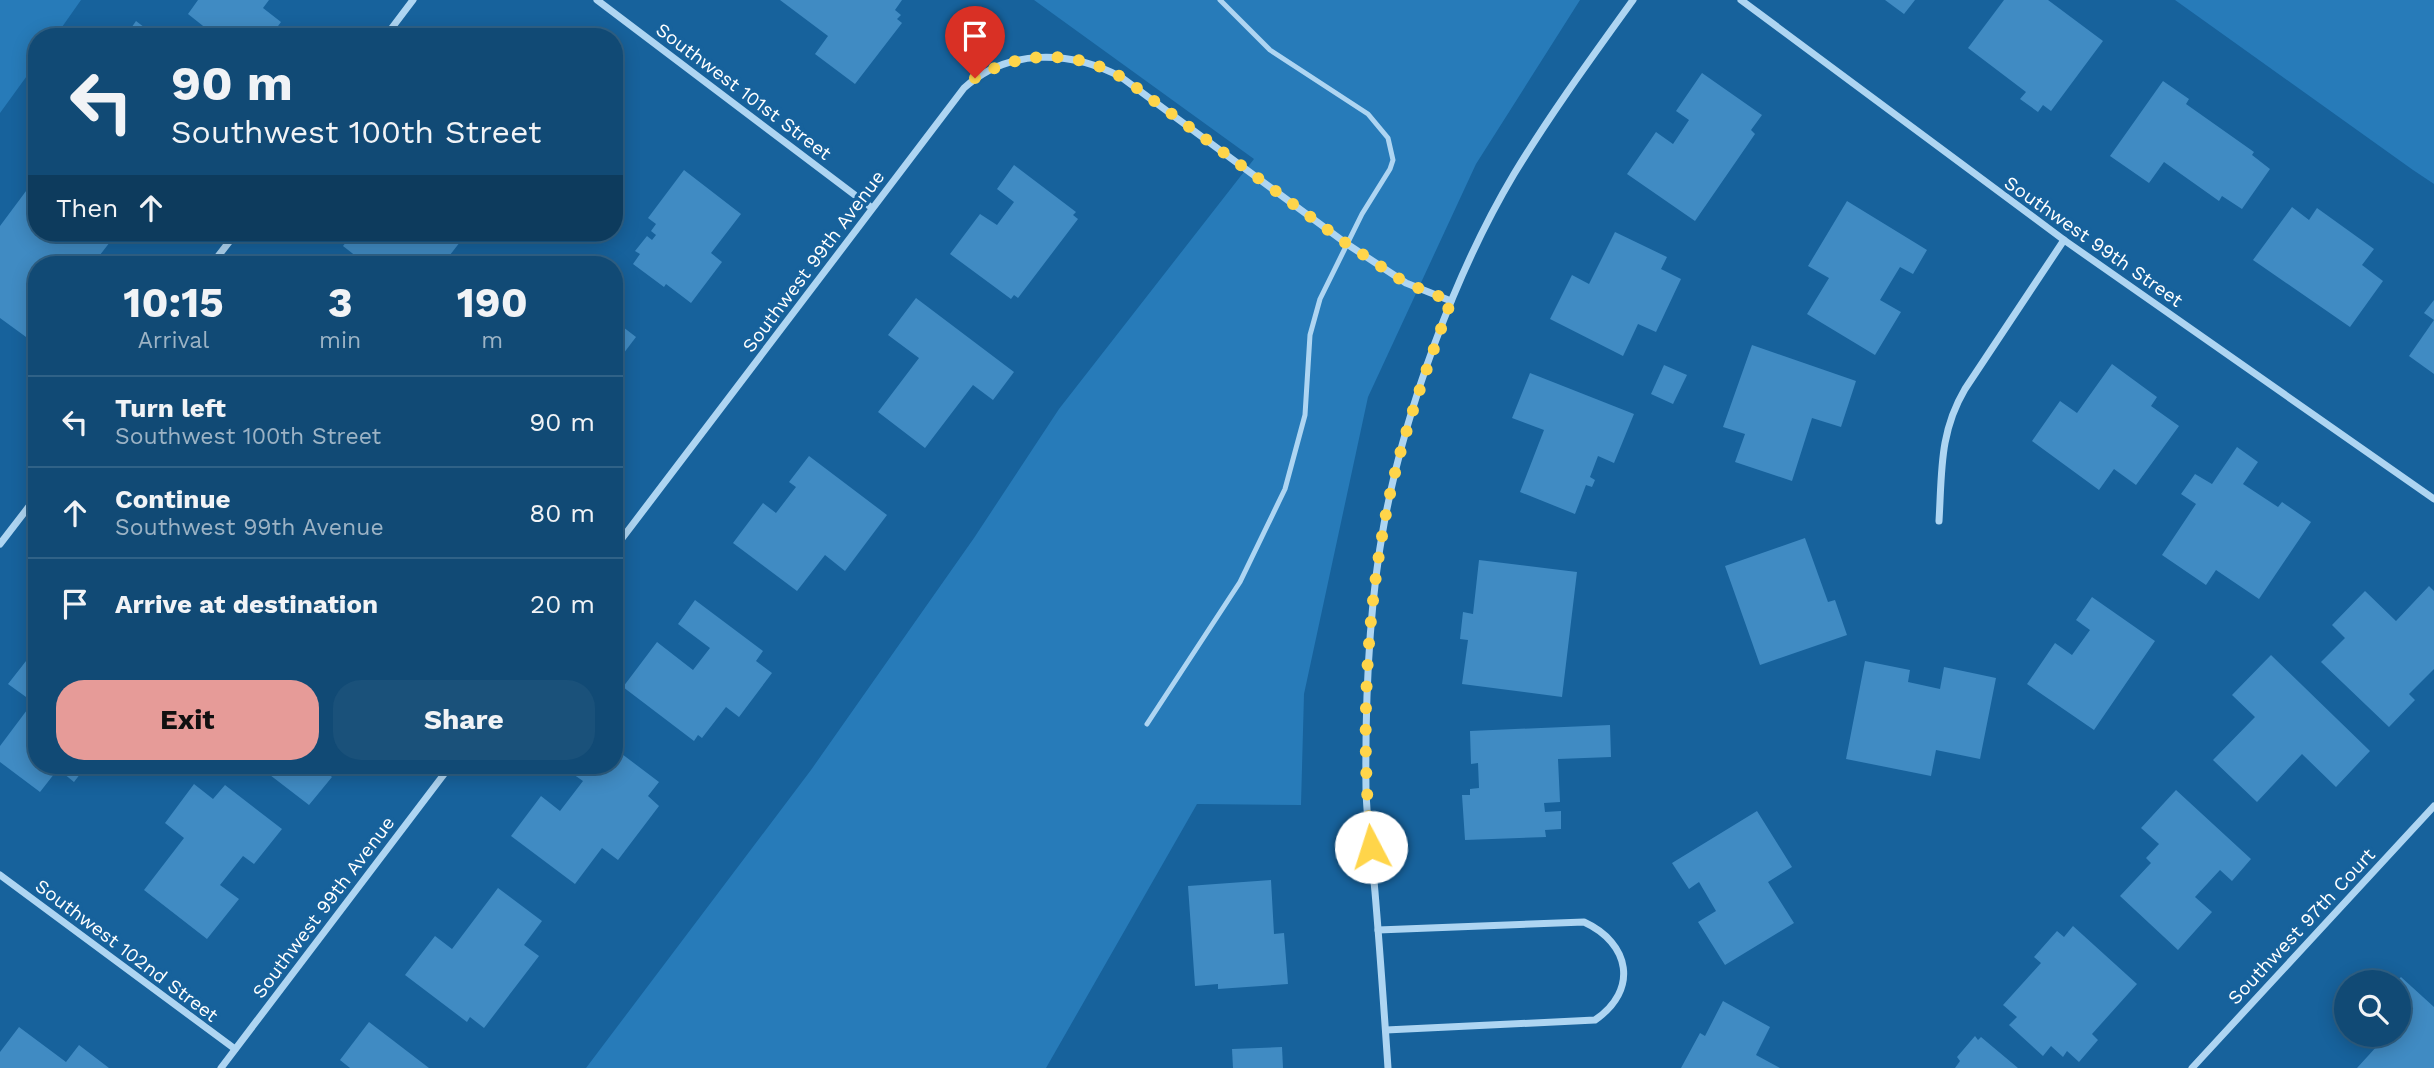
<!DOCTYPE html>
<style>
body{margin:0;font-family:"Work Sans",sans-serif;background:#1a517a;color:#f1f3f6;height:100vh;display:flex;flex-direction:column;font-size:26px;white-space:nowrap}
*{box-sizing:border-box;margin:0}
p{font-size:23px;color:#9cb3c5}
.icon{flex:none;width:38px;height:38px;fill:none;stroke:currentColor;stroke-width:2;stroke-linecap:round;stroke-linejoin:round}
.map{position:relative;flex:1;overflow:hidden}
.drawer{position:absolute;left:28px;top:256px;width:595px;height:518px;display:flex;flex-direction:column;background:#114a75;border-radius:28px;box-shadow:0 4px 18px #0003,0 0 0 2px #306287}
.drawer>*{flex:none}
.guide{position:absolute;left:28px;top:28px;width:595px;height:214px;border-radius:28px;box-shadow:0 4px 18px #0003,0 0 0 2px #306287;background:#114a75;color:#f1f3f6;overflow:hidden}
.tools{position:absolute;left:2334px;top:970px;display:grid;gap:14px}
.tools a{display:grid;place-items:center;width:77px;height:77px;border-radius:50%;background:#114a75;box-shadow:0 4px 18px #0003,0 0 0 2px #306287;font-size:35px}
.pin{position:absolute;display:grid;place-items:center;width:60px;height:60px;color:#fff;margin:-72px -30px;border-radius:50% 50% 50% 0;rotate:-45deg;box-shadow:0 0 7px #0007}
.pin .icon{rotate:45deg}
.me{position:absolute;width:77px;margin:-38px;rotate:355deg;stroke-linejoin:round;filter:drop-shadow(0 0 5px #0008)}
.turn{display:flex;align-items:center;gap:24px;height:147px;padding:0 28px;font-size:32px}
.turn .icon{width:91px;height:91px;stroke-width:2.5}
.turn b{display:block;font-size:49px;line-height:60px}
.then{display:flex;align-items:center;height:66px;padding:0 28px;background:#0003;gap:14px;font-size:26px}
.eta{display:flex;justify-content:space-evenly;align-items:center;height:119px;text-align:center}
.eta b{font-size:42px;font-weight:700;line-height:49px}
.cta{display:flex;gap:14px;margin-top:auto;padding:14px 28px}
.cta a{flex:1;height:80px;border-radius:28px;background:#e69b98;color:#111;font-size:28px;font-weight:700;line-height:80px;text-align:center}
.cta a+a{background:#1a517a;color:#f1f3f6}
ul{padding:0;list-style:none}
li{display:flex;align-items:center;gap:21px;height:91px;padding:0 28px;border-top:2px solid #306287}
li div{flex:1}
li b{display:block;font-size:26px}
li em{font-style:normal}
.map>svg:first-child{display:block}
.green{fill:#277bb9}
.building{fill:#408bc3}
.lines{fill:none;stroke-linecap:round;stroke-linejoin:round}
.service{stroke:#aed5f2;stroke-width:5}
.minor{stroke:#aed5f2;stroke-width:7}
.route{stroke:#ffd54a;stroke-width:12;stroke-dasharray:0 21.6}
.labels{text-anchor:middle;stroke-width:7;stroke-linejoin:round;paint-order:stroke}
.street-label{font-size:19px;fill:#fff;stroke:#17629c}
</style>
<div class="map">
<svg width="2434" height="1068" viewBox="0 0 2434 1068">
<rect width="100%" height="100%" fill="#17629c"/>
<g class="green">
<path d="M 0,0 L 81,0 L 55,37 L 37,37 L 37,62 L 0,113 Z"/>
<path d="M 1034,0 L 1580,0 L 1476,164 L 1368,397 L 1304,694 L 1301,805 L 1197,804 L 1046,1068 L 586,1068 L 811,770 L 974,538 L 1059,409 L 1254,159 Z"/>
<path d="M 2175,0 L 2434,0 L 2434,184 L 2413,170 Z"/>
</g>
<g class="building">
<path d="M 198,0 L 269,0 L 263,8 L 281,22 L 270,37 L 217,37 L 188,14 Z"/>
<path d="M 780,0 L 902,0 L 895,10 L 901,15 L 897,19 L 902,23 L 855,84 L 815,54 L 828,36 Z"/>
<path d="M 1885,0 L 1915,0 L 1904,14 Z"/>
<path d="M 2004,0 L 2048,0 L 2103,41 L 2051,111 L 2043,105 L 2038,112 L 2020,99 L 2026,92 L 1968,48 Z"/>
<path d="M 136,21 L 157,37 L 125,37 Z"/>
<path d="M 506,26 L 520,37 L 498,37 Z"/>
<path d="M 1702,73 L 1762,115 L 1751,130 L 1755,134 L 1695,221 L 1627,174 L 1656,132 L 1673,144 L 1689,120 L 1676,111 Z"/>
<path d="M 2163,81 L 2189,99 L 2186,104 L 2254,152 L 2252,155 L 2270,169 L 2242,209 L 2222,196 L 2219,201 L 2164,162 L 2149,183 L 2110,156 Z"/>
<path d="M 1014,165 L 1076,212 L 1073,215 L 1078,219 L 1018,298 L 1014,295 L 1011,299 L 950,254 L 980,214 L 997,225 L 1014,202 L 997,189 Z"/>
<path d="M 684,170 L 741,214 L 711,253 L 722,262 L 691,303 L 666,284 L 664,287 L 633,264 L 640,254 L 635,251 L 647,236 L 652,240 L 656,235 L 651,231 L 656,224 L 648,218 Z"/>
<path d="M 32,183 L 37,187 L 37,233 L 98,233 L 110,242 L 93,264 L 37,264 L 37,345 L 0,318 L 0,226 Z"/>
<path d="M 1847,201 L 1927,250 L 1913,274 L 1900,267 L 1880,300 L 1901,312 L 1875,355 L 1807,314 L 1829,278 L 1808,266 Z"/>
<path d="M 2292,207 L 2309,220 L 2317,208 L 2374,249 L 2362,265 L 2383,281 L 2350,327 L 2253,260 Z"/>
<path d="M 1615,232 L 1667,257 L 1661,269 L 1681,279 L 1656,332 L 1638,324 L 1623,356 L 1550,319 L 1572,275 L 1589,284 Z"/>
<path d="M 353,233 L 467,233 L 443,264 L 366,264 L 343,246 Z"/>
<path d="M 916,298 L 1014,372 L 993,400 L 973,385 L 925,448 L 878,412 L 919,358 L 888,335 Z"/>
<path d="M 2434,300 L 2434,320 L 2424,313 Z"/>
<path d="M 614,320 L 636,337 L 614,366 Z"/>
<path d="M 2434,320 L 2434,374 L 2409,356 Z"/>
<path d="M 1752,345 L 1856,381 L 1841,427 L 1812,418 L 1792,481 L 1735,462 L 1745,434 L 1723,427 Z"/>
<path d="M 2112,364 L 2157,397 L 2151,406 L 2179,426 L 2136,485 L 2114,469 L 2099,490 L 2032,441 L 2060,401 L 2077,413 Z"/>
<path d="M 1664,365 L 1687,375 L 1673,404 L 1651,394 Z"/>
<path d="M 1530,373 L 1634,414 L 1614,463 L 1598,456 L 1590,477 L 1595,480 L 1592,487 L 1586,485 L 1575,514 L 1520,492 L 1544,430 L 1512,418 Z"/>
<path d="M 2237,447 L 2258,462 L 2243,484 L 2278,507 L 2282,502 L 2311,522 L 2259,599 L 2216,570 L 2206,585 L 2162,555 L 2196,504 L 2181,494 L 2195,474 L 2212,484 Z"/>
<path d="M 809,456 L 887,515 L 845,571 L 825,555 L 797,591 L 733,543 L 763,503 L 776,513 L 796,487 L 789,482 Z"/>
<path d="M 1805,538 L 1828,602 L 1835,600 L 1847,635 L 1760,665 L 1725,566 Z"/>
<path d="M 1479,560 L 1577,572 L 1562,697 L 1462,684 L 1468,640 L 1460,639 L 1463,612 L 1473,614 Z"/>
<path d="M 2429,586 L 2434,591 L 2434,669 L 2409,694 L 2415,700 L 2389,727 L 2321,662 L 2345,638 L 2332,625 L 2365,591 L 2396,621 Z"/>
<path d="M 2092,597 L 2155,641 L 2094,730 L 2027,684 L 2055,643 L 2072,655 L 2090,630 L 2076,620 Z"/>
<path d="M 695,600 L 763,651 L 756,661 L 772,673 L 739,717 L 726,707 L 702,738 L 698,735 L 694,741 L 623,687 L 657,642 L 693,670 L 710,648 L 678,624 Z"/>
<path d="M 37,647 L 37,765 L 87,765 L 74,782 L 58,769 L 40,792 L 0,762 L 0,746 L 33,702 L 8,684 Z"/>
<path d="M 2271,655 L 2370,751 L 2336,787 L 2302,754 L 2257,802 L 2213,760 L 2255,717 L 2232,695 Z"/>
<path d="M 1865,661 L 1910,670 L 1908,682 L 1940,689 L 1944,667 L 1996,678 L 1980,759 L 1936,750 L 1931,776 L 1846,759 Z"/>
<path d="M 1610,725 L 1611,757 L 1558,759 L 1560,802 L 1544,803 L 1545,812 L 1561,811 L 1561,829 L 1545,830 L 1546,837 L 1465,840 L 1462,795 L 1470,795 L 1470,789 L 1479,788 L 1478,763 L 1471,764 L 1470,731 Z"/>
<path d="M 614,748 L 659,782 L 648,796 L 659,806 L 618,860 L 602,848 L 575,884 L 511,836 L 541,796 L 560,811 L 583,781 L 570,772 L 575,765 L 614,765 Z"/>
<path d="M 257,765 L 329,765 L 325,771 L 332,777 L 309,805 Z"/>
<path d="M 194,784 L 213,799 L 225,785 L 282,829 L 254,864 L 243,856 L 220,885 L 239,899 L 207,939 L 144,890 L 184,838 L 165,823 Z"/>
<path d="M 2176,790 L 2251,859 L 2232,881 L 2220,870 L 2195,897 L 2212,912 L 2178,950 L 2120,896 L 2151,863 L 2146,858 L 2159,844 L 2141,828 Z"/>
<path d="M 1757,811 L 1792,867 L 1768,882 L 1794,923 L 1725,965 L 1698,922 L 1716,911 L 1699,882 L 1689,889 L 1672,863 Z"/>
<path d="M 1271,880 L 1274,934 L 1284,933 L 1288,984 L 1218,989 L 1218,984 L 1195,986 L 1188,886 Z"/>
<path d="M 498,888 L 542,921 L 524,945 L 539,956 L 484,1028 L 470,1017 L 467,1022 L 405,975 L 435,936 L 452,949 Z"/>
<path d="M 2073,926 L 2137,984 L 2092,1034 L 2098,1040 L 2079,1062 L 2067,1051 L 2063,1057 L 2051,1046 L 2043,1056 L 2009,1025 L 2017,1017 L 2003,1005 L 2041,963 L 2034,957 L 2057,931 L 2064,937 Z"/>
<path d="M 2401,977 L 2434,1007 L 2434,1068 L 2357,1068 L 2388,1034 L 2399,1034 L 2399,982 L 2396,982 Z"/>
<path d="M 1723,1001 L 1770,1027 L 1756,1055 L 1780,1068 L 1681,1068 L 1700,1033 L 1705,1036 Z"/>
<path d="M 369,1022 L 429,1068 L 350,1068 L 340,1060 Z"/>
<path d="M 19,1027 L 66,1062 L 79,1045 L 109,1068 L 0,1068 L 0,1052 Z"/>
<path d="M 1975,1036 L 1978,1040 L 1981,1037 L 2018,1068 L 1955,1068 L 1960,1061 L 1957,1057 Z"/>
<path d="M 1282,1047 L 1283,1068 L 1233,1068 L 1232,1049 Z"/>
</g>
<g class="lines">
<path class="service" d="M 1147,724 L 1240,582 L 1285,489 L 1305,415 L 1310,335 L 1320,299 L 1362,214 L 1390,169 L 1393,160 L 1388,138 L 1368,114 L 1270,50 L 1220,0"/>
<g class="minor">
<path d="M 597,0 L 872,208"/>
<path d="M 1741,0 L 2064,240 L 2434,499"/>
<path d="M 385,37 L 413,0"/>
<path d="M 212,264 L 236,233"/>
<path d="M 1939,521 C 1942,472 1939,433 1965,389 L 2064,240"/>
<path d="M 0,544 L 37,496"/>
<path d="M 614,549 L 964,88 C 1008,48 1070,50 1121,77 L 1347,244 L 1406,283 L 1451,301"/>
<path d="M 0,875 L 235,1049"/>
<path d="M 1378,930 L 1584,922 C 1630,943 1639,990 1595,1020 L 1386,1030"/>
<path d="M 221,1068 L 451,765"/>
<path d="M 1388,1068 C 1384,1009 1380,951 1375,892 C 1372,858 1367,824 1366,790 C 1365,702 1368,611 1384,524 C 1405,410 1455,273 1514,174 C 1551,113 1592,57 1633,0"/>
<path d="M 2192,1068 L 2434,806"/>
</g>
</g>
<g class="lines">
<path class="route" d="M 975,78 C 1024,49 1078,50 1126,80 L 1347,244 L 1406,283 L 1451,301 C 1425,374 1397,448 1384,525 C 1365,630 1361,741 1371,847"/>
</g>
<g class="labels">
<g class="street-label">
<text transform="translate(744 91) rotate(37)" y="7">Southwest 101st Street</text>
<text transform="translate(2094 241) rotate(35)" y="7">Southwest 99th Street</text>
<text transform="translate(813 261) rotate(-53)" y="7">Southwest 99th Avenue</text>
<text transform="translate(323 907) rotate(-53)" y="7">Southwest 99th Avenue</text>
<text transform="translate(2301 926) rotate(-47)" y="7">Southwest 97th Court</text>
<text transform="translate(127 950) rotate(37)" y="7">Southwest 102nd Street</text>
</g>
</g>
</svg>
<div class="tools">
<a><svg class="icon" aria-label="search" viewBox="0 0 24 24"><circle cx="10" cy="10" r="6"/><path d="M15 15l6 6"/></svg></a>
</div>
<div class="pin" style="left:975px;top:78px;background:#d93025"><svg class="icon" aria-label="arrive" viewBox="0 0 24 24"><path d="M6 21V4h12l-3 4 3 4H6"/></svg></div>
<svg class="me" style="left:1371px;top:847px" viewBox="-20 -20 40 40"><circle r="19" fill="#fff"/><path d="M0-13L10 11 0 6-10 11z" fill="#ffd54a"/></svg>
<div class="guide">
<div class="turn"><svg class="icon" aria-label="left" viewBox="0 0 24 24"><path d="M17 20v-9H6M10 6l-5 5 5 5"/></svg><div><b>90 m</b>Southwest 100th Street</div></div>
<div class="then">Then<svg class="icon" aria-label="ahead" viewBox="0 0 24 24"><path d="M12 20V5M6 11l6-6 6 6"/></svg></div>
</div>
<section class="drawer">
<div class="eta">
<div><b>10:15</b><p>Arrival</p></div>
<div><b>3</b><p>min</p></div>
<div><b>190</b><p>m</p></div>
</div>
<ul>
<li><svg class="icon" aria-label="left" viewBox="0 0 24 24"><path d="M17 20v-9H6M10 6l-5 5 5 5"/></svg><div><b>Turn left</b><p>Southwest 100th Street</p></div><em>90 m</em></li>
<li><svg class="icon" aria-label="ahead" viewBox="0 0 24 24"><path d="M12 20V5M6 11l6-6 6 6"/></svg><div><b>Continue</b><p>Southwest 99th Avenue</p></div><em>80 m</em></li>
<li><svg class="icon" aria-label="arrive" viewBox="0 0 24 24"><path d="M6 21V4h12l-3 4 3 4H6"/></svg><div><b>Arrive at destination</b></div><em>20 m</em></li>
</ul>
<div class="cta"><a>Exit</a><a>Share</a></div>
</section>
</div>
